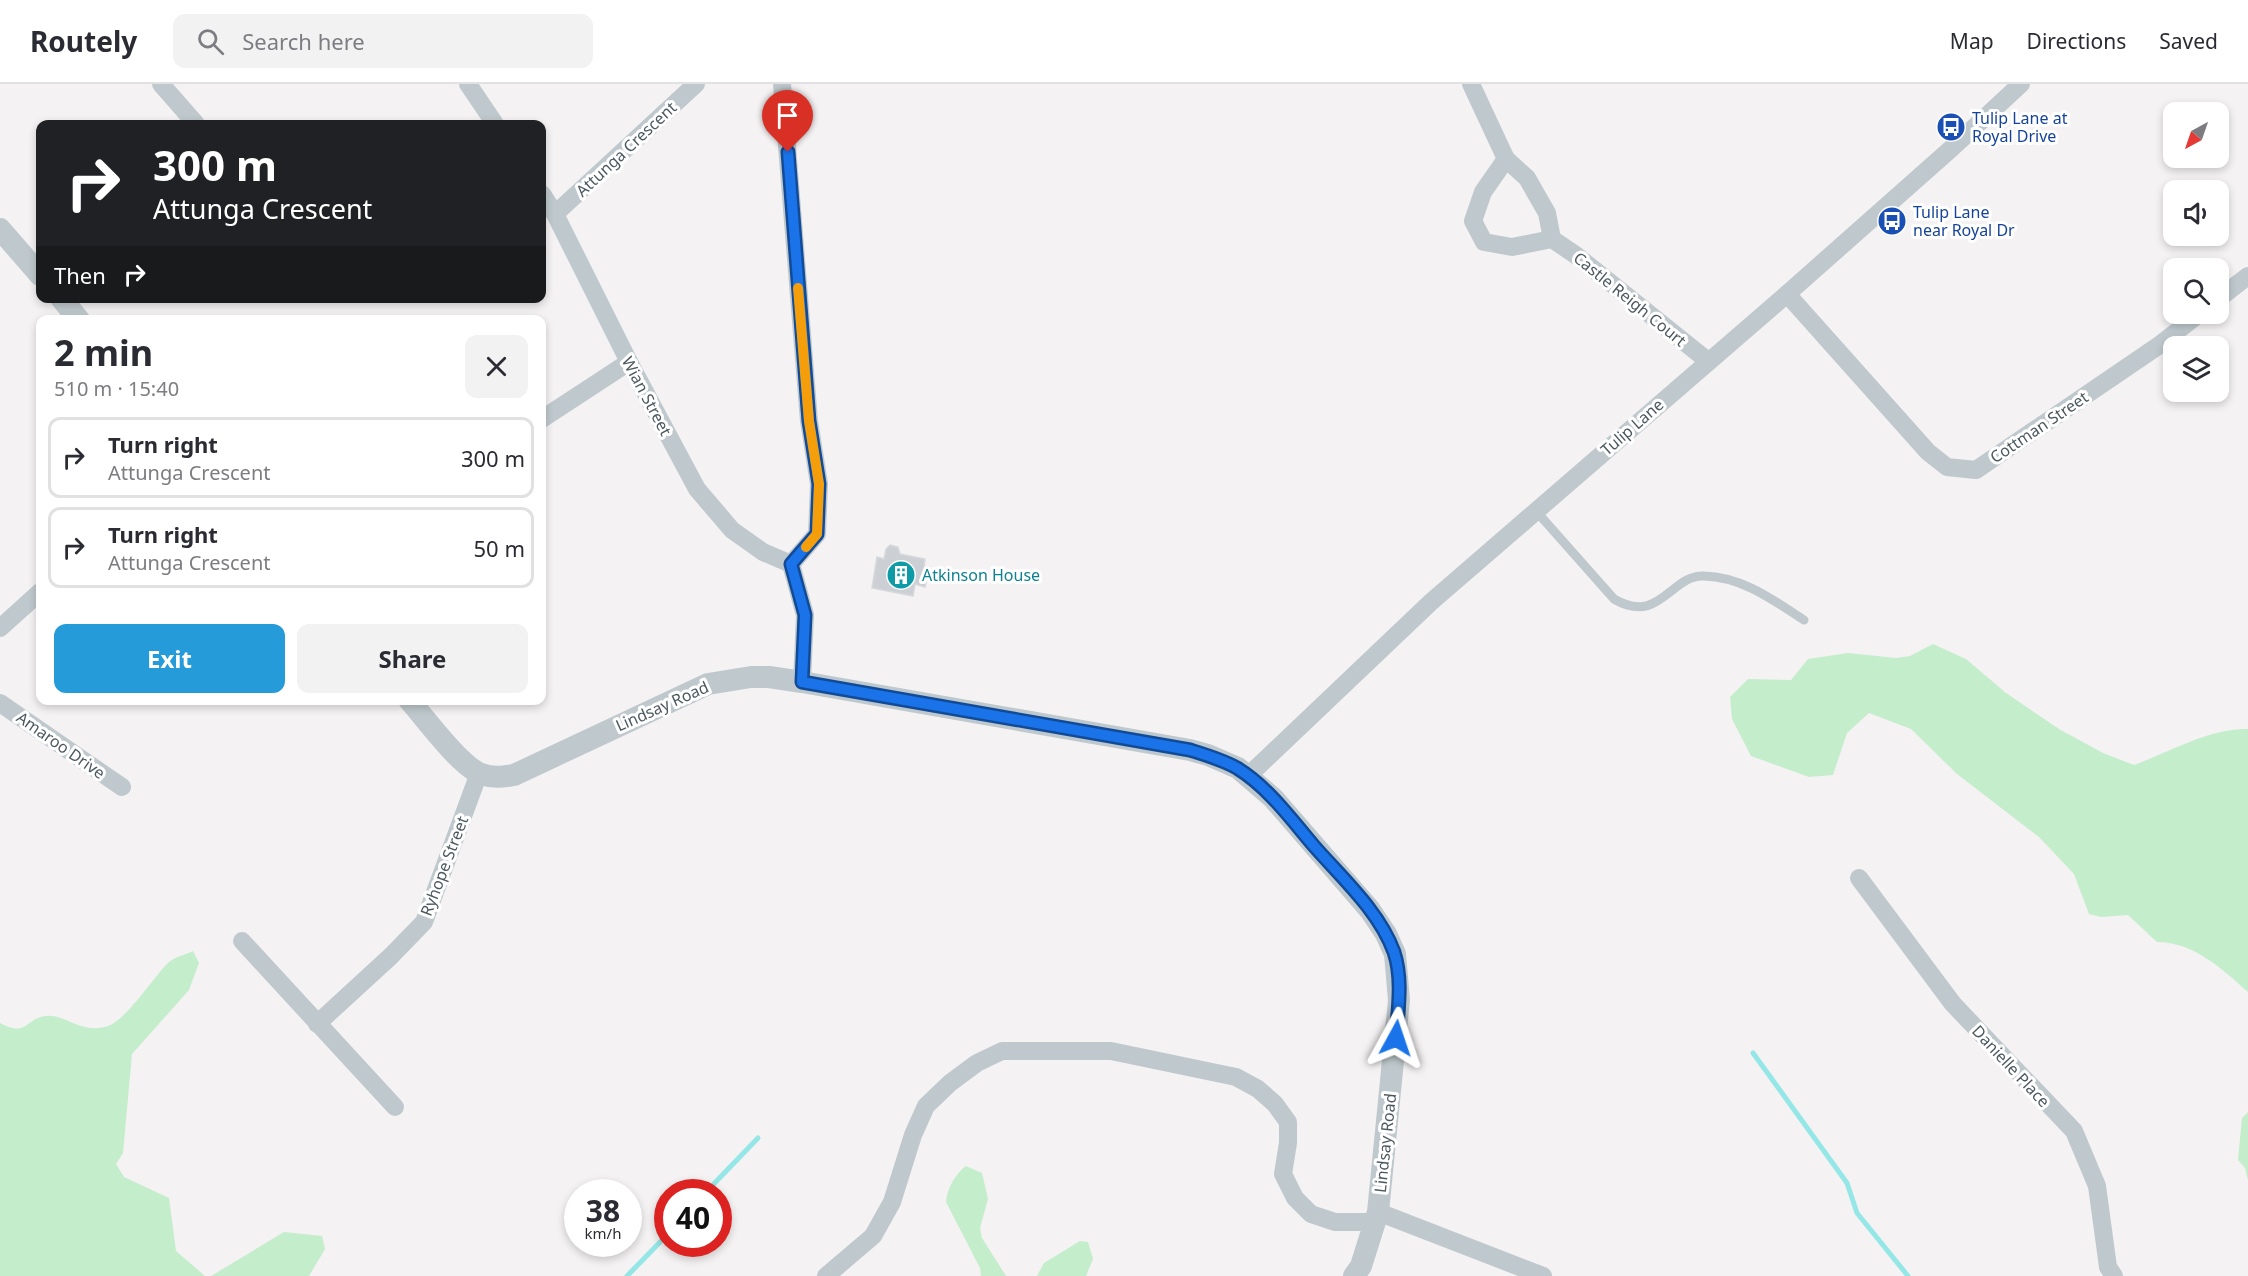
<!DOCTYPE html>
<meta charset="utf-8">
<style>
body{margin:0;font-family:"Noto Sans",sans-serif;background:#f2f2f3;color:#2b2b33;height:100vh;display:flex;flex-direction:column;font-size:22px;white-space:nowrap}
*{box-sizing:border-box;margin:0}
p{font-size:20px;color:#7c7c81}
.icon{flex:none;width:33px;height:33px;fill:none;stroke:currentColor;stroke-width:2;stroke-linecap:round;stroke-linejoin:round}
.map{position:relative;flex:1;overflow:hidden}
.side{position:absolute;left:36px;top:231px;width:510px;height:390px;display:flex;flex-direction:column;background:#fff;border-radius:12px;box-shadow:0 3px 9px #0003}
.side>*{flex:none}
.banner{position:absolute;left:36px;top:36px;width:510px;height:183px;border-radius:12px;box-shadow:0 3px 9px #0003;background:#202124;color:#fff;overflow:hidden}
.needle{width:39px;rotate:220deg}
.controls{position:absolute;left:2163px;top:18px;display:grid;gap:12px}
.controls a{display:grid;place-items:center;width:66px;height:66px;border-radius:12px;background:#fff;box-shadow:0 3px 9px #0003;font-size:30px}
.speed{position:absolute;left:564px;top:1095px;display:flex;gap:12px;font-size:30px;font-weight:700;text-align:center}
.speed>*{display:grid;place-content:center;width:78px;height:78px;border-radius:50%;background:#fff;box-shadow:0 3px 9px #0003;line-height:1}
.speed small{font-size:15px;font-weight:400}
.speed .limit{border:9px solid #d22;background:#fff;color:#111}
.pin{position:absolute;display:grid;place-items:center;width:51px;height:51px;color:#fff;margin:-62px -26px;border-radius:50% 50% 50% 0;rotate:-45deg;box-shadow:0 0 6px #0007}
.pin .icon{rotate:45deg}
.me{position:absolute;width:66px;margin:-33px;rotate:5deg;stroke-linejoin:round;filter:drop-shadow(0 0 4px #0008)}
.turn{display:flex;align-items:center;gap:21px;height:126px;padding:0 18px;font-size:27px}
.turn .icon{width:78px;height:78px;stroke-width:2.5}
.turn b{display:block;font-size:42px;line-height:51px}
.then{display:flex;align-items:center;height:57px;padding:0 18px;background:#0003;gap:12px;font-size:22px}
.round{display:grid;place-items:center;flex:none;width:63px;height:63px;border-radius:12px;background:#f2f2f3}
.summary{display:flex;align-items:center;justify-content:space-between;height:102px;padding:0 18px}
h1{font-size:36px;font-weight:700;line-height:45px}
.cta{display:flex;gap:12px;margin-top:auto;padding:12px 18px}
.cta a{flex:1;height:69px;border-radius:12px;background:#269bd9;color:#fff;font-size:24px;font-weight:700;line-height:69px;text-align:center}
.cta a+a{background:#f2f2f3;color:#2b2b33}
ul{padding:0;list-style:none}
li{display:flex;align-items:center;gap:18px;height:81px;margin:0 12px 9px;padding:0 6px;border:3px solid #e1e1e2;border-radius:12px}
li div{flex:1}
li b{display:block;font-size:22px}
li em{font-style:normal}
header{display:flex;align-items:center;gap:36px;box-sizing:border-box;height:84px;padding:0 30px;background:#fff;border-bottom:2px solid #e1e1e2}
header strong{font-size:28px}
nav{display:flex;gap:33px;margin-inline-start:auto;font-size:21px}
.search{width:420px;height:54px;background:#f2f2f3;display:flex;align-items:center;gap:15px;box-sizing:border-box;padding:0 21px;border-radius:12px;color:#7c7c81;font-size:22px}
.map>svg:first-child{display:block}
.green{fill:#c4edcc}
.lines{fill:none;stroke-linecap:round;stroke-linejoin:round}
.stream{stroke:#95e7e7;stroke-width:5}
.building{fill:#ccd0d4;stroke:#d6d9dc;stroke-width:1.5}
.service{stroke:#bfc9cd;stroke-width:9}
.minor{stroke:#bfc9cd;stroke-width:18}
.tertiary{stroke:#bfc9cd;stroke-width:22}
.route-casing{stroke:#114b97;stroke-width:15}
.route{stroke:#1a73e8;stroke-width:10}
.slow{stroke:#f59e0b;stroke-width:10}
.labels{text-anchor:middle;stroke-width:6;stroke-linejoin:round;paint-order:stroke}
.transit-label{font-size:16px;fill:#164399;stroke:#fff;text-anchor:start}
.street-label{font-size:16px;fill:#4b595e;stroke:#fff}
.culture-label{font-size:16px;fill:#0d838f;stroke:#fff;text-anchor:start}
</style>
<header>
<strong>Routely</strong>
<div class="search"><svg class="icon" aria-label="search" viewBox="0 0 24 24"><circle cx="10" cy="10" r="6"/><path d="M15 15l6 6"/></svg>Search here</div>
<nav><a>Map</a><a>Directions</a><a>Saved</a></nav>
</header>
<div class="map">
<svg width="2248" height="1192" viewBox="0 0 2248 1192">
<rect width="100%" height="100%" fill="#f4f2f2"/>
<g class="green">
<path d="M 1933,560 L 1966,575 L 2006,609 L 2059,645 L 2103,669 L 2134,681 C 2170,668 2209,644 2248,645 L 2248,908 C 2222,885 2194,858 2157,858 L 2128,831 L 2101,833 L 2089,830 L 2074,790 L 2039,753 L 1957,690 L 1911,645 L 1869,629 L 1847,649 L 1833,691 L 1809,693 L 1751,672 L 1732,635 L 1730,613 L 1748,595 L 1791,596 L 1808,575 L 1848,569 L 1896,574 L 1910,572 Z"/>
<path d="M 193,867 L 199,879 L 189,906 L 132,970 L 123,1069 L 116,1080 L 124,1093 L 169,1114 L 176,1167 L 205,1192 L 0,1192 L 0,939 C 27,954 26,934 46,932 C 67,930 81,951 108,942 C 127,935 152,895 168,879 C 174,873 185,871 193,867 Z"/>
<path d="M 2248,1028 L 2248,1096 L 2245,1084 L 2238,1076 L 2242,1034 Z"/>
<path d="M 966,1082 L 982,1089 L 988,1115 L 980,1144 L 982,1154 L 1006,1192 L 981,1192 L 980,1184 L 946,1118 C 947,1105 955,1090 966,1082 Z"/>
<path d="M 284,1148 L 322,1152 L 325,1165 L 309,1192 L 211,1192 Z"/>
<path d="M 1080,1157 L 1088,1158 L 1093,1175 L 1086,1192 L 1037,1192 L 1044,1179 Z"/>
</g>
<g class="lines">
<g class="stream">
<path d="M 1753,969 L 1847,1099 L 1857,1129 L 1908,1192"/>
<path d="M 706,1108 L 758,1054"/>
<path d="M 627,1192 L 668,1150"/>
</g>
</g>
<path class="building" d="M 890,461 L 898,463 L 900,470 L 925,475 L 924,482 L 929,483 L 925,503 L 915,500 L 913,512 L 872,504 L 877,473 L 884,475 L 886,465 Z"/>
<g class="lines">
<path class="service" d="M 1536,427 L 1614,515 C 1660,542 1671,490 1704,492 C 1743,493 1773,516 1804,536"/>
<g class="minor">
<path d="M 161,0 L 196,40"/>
<path d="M 468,0 L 495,40"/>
<path d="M 782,0 L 809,337 L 819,400 L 817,450 L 791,480 L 805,531 L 802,598"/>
<path d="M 1471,0 L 1506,75 L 1527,94 L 1547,129 L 1552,155"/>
<path d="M 1506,75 L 1483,108 L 1473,137 L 1484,158 L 1512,163 L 1552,155 L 1577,172 L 1708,277"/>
<path d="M 542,110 L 555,130 L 629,278 L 697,405 L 732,446 L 763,468 L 791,480"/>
<path d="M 555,130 L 696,0"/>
<path d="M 1787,210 L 1928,368 L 1947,383 L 1976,386 L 2158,262 L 2199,230"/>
<path d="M 2218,215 L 2248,192"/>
<path d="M 542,335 L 629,278"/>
<path d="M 0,544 L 40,508"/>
<path d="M 0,619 L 122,703"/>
<path d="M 1248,692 L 1431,518 L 1787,210 L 1953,63 L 2021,0"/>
<path d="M 1859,794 L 1953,920 L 2074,1047 L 2097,1102 L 2108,1183 L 2114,1192"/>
<path d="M 242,857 L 395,1023"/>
<path d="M 317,940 L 391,872 L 424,838 L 479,689"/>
<path d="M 1378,1128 L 1543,1192"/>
<path d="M 826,1192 L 873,1152 L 892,1118 L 913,1051 L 926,1022 L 950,999 L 977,979 L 1002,967 L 1111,967 L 1236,993 L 1258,1005 L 1275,1020 L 1288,1038 L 1288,1059 L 1283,1090 L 1295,1114 L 1311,1130 L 1335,1138 L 1376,1138"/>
</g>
<g class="tertiary">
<path d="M 0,145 L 40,191"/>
<path d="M 61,214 L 79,236"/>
<path d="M 409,616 C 426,635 460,682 481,690 C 493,694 502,693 514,691 L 708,600 L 751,593 L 769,593 L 802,598 L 1190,666 L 1208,671 L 1238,684 L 1273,714 L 1370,826 L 1386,850 L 1395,870 L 1399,916 L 1378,1128 L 1361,1182 L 1354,1192"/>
</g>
</g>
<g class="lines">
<g class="route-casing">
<path id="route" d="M 788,68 L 809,337 L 819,400 L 817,450 L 791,480 L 805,531 L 802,598 L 1190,666 C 1206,671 1223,676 1237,684 C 1268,703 1291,735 1314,762 C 1342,794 1379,827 1394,868 C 1403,895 1398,926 1396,954"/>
</g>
<use href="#route" class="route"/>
<path class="slow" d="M 798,204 L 809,337 L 819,400 L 817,450 L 806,463"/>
</g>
<defs>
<g id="bus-disc" transform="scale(1.5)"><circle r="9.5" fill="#1a4fb4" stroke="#fff"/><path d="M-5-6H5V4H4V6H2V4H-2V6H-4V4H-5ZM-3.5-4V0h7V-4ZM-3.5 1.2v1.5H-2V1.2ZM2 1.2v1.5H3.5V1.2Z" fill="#fff"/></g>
<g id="building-disc" transform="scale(1.5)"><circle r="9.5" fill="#0f9aa8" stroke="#fff"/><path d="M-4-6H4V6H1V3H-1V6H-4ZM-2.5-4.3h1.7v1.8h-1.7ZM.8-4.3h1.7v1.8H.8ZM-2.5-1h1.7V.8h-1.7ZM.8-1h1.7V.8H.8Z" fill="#fff"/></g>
</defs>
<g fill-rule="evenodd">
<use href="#bus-disc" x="1951" y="43"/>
<use href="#bus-disc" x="1892" y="137"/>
<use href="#building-disc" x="901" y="491"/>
</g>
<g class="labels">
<g class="transit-label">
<text x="1972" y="40">Tulip Lane at<tspan x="1972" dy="18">Royal Drive</tspan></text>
<text x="1913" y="134">Tulip Lane<tspan x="1913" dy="18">near Royal Dr</tspan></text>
</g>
<g class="street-label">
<text transform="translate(626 65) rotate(-43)" y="6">Attunga Crescent</text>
<text transform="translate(1630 215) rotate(39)" y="6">Castle Reigh Court</text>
<text transform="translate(647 312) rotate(62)" y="6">Wian Street</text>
<text transform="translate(1632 343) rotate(-41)" y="6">Tulip Lane</text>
<text transform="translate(2039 343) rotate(-34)" y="6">Cottman Street</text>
<text transform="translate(662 622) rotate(-24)" y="6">Lindsay Road</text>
<text transform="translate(61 661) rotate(35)" y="6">Amaroo Drive</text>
<text transform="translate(444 782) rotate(-69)" y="6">Ryhope Street</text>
<text transform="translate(2011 982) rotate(47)" y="6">Danielle Place</text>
<text transform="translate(1385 1059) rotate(-84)" y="6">Lindsay Road</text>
</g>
<g class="culture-label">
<text x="922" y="497">Atkinson House</text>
</g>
</g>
</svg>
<div class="controls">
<a><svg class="needle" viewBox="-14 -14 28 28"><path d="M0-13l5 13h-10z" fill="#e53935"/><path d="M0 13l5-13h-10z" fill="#7c7c81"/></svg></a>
<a><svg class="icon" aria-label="sound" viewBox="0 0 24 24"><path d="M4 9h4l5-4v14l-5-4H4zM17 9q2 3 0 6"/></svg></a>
<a><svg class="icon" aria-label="search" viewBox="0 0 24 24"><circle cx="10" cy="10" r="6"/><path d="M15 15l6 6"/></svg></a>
<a><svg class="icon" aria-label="layers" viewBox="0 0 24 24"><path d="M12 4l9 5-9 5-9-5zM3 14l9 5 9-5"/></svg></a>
</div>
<div class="speed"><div>38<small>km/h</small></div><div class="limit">40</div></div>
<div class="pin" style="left:788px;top:68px;background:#d93025"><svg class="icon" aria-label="arrive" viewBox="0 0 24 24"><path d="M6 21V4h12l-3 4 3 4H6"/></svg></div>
<svg class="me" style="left:1396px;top:954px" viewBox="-20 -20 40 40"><path d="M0-17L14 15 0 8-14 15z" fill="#1a73e8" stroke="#fff" stroke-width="4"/></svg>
<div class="banner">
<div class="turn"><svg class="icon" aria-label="right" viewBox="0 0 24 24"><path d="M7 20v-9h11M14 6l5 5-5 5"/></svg><div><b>300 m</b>Attunga Crescent</div></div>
<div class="then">Then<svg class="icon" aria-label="right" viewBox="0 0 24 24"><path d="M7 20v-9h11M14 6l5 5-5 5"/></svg></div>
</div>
<section class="side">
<div class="summary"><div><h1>2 min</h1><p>510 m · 15:40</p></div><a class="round"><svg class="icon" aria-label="close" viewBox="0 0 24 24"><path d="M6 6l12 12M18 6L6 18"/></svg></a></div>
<ul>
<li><svg class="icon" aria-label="right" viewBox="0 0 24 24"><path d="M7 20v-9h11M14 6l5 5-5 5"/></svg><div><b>Turn right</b><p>Attunga Crescent</p></div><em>300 m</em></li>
<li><svg class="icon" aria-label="right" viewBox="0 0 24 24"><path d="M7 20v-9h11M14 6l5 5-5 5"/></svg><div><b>Turn right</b><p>Attunga Crescent</p></div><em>50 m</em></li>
</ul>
<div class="cta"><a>Exit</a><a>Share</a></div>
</section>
</div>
